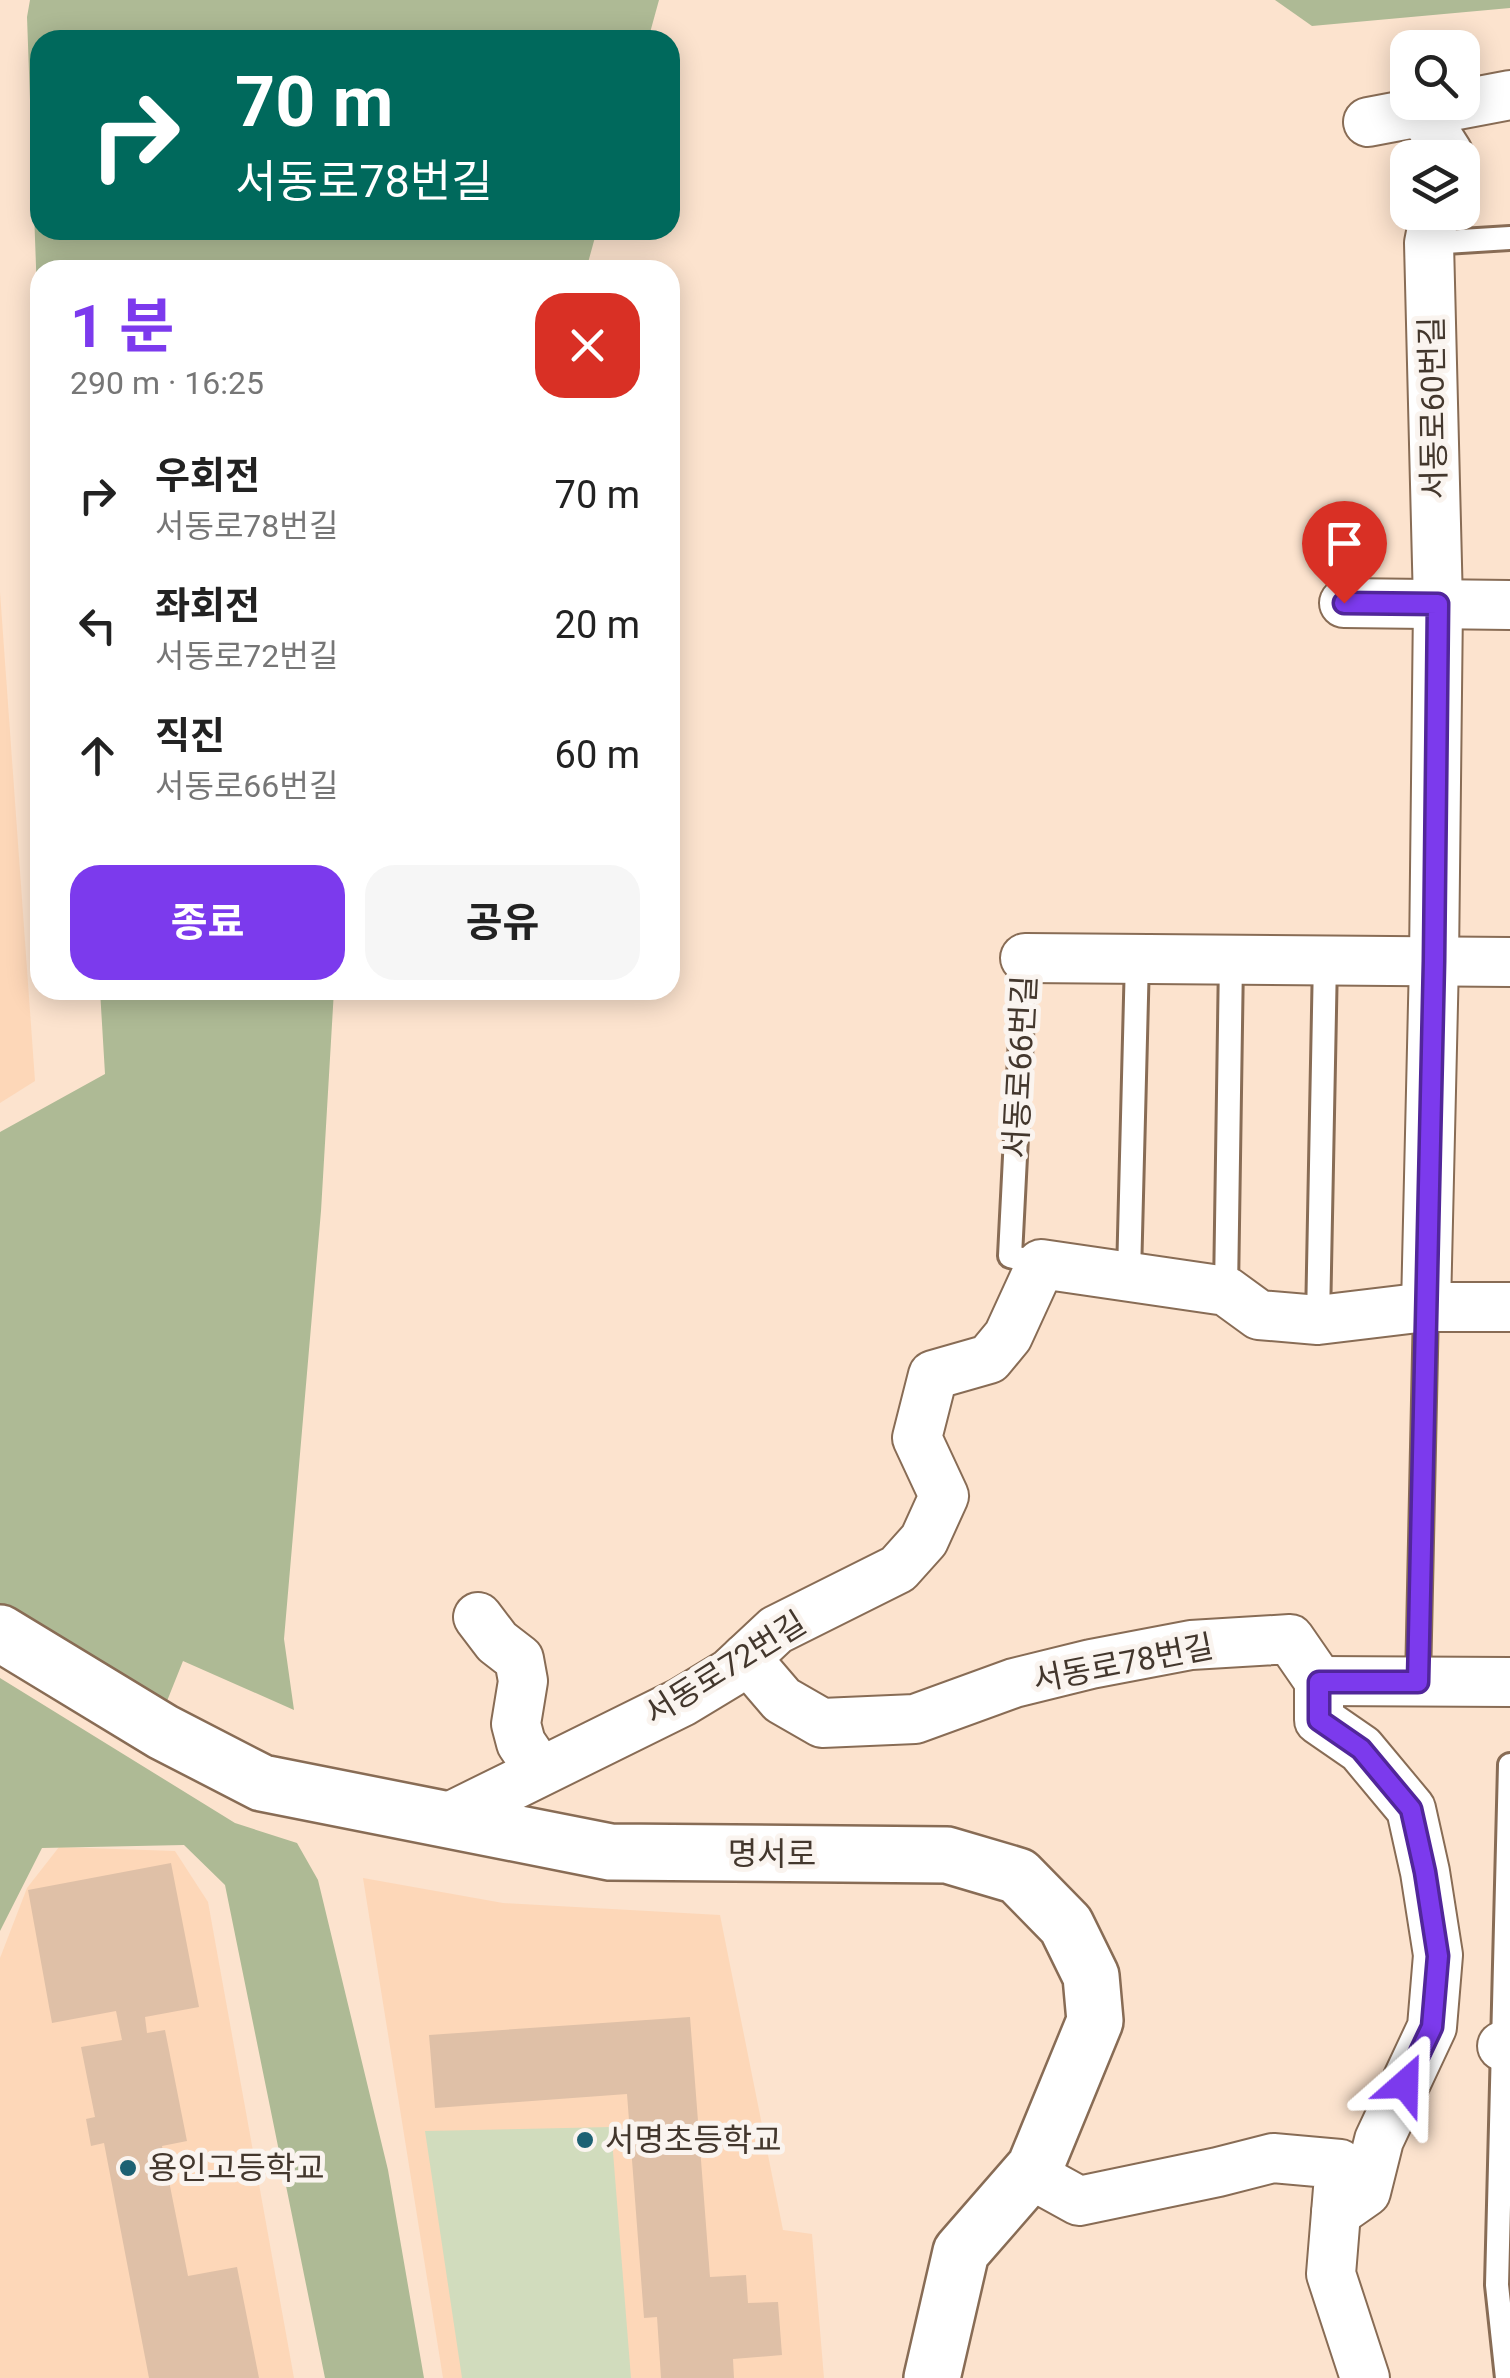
<!DOCTYPE html>
<html lang="ko">
<meta charset="utf-8">
<style>
body{margin:0;font-family:Roboto,"Noto Sans KR",sans-serif;background:#f6f6f6;color:#222;height:100vh;display:flex;flex-direction:column;font-size:38px;white-space:nowrap}
*{box-sizing:border-box;margin:0}
p{font-size:32px;color:#767676}
.icon{flex:none;width:55px;height:55px;fill:none;stroke:currentColor;stroke-width:2;stroke-linecap:round;stroke-linejoin:round}
.map{position:relative;flex:1;overflow:hidden}
.details{position:absolute;left:30px;top:260px;width:650px;height:740px;display:flex;flex-direction:column;background:#fff;border-radius:30px;box-shadow:0 5px 25px #0003}
.details>*{flex:none}
.banner{position:absolute;left:30px;top:30px;width:650px;height:210px;border-radius:30px;box-shadow:0 5px 25px #0003;background:#00695c;color:#fff;overflow:hidden}
.buttons{position:absolute;left:1390px;top:30px;display:grid;gap:20px}
.buttons a{display:grid;place-items:center;width:90px;height:90px;border-radius:20px;background:#fff;box-shadow:0 5px 25px #0003;font-size:50px}
.pin{position:absolute;display:grid;place-items:center;width:85px;height:85px;color:#fff;margin:-102px -42px;border-radius:50% 50% 50% 0;rotate:-45deg;box-shadow:0 0 10px #0007}
.pin .icon{rotate:45deg}
.me{position:absolute;width:110px;margin:-55px;rotate:25deg;stroke-linejoin:round;filter:drop-shadow(0 0 8px #0008)}
.turn{display:flex;align-items:center;gap:35px;height:210px;padding:0 40px;font-size:45px}
.turn .icon{width:130px;height:130px;stroke-width:2.5}
.turn b{display:block;font-size:70px;line-height:85px}
.round{display:grid;place-items:center;flex:none;width:105px;height:105px;border-radius:30px;background:#f6f6f6}
.summary{display:flex;align-items:center;justify-content:space-between;height:170px;padding:0 40px}
h1{font-size:60px;font-weight:700;line-height:75px;color:#7c3aed}
.cta{display:flex;gap:20px;margin-top:auto;padding:20px 40px}
.cta a{flex:1;height:115px;border-radius:30px;background:#7c3aed;color:#fff;font-size:40px;font-weight:700;line-height:115px;text-align:center}
.cta a+a{background:#f6f6f6;color:#222}
ul{padding:0;list-style:none}
li{display:flex;align-items:center;gap:30px;height:130px;padding:0 40px}
li div{flex:1}
li b{display:block;font-size:38px}
li em{font-style:normal}
.map>svg:first-child{display:block}
.built{fill:#fdd7b8}
.green{fill:#d1dcbd}
.forest{fill:#aeba95}
.building{fill:#dfc0a7}
.lines{fill:none;stroke-linecap:round;stroke-linejoin:round}
.service-casing{stroke:#886c55;stroke-width:28}
.minor-casing{stroke:#886c55;stroke-width:52}
.tertiary-casing{stroke:#886c55;stroke-width:60}
.service{stroke:#fff;stroke-width:22}
.minor{stroke:#fff;stroke-width:48}
.tertiary{stroke:#fff;stroke-width:55}
.route-casing{stroke:#51269a;stroke-width:25}
.route{stroke:#7c3aed;stroke-width:18}
.poi-dot{fill:#1d6173;stroke:#faf4ef;stroke-width:4}
.labels{text-anchor:middle;stroke-width:10;stroke-linejoin:round;paint-order:stroke}
.street-label{font-size:32px;fill:#43372d;stroke:#faf4ef}
.poi-label{font-size:32px;fill:#43372d;stroke:#faf4ef;text-anchor:start}
</style>
<div class="map">
<svg width="1510" height="2378" viewBox="0 0 1510 2378">
<rect width="100%" height="100%" fill="#fce3ce"/>
<g class="built">
<path d="M 0,592 L 35,1081 L 0,1103 Z"/>
<path d="M 59,1847 L 175,1851 L 208,1902 L 294,2378 L 0,2378 L 0,1958 L 27,1888 Z"/>
<path d="M 363,1878 L 503,1903 L 720,1915 L 783,2230 L 812,2234 L 824,2378 L 443,2378 Z"/>
</g>
<path class="green" d="M 611,2127 L 631,2378 L 462,2378 L 425,2131 Z"/>
<g class="forest">
<path d="M 30,0 L 659,0 L 648,40 L 40,40 L 40,230 L 597,230 L 586,270 L 40,270 L 40,377 L 27,17 Z"/>
<path d="M 1275,0 L 1510,0 L 1510,8 L 1312,26 Z"/>
<path d="M 100,990 L 334,990 L 321,1211 L 284,1639 L 294,1710 L 183,1661 L 163,1711 L 0,1610 L 0,1132 L 105,1074 Z"/>
<path d="M 0,1678 L 235,1823 L 297,1843 L 318,1880 L 388,2170 L 424,2378 L 325,2378 L 225,1885 L 184,1845 L 42,1848 L 0,1931 Z"/>
</g>
<g class="building">
<path d="M 171,1863 L 199,2007 L 145,2017 L 147,2033 L 165,2030 L 187,2141 L 162,2146 L 188,2276 L 237,2267 L 259,2378 L 149,2378 L 104,2143 L 91,2146 L 86,2119 L 95,2117 L 81,2047 L 122,2040 L 116,2011 L 52,2023 L 28,1890 Z"/>
<path d="M 690,2017 L 710,2277 L 746,2275 L 748,2303 L 778,2302 L 782,2355 L 733,2359 L 734,2378 L 661,2378 L 657,2317 L 644,2318 L 627,2094 L 435,2108 L 429,2035 Z"/>
</g>
<g class="lines">
<g class="service-casing">
<g id="service">
<path d="M 1429,243 L 1510,238"/>
<path d="M 1025,958 L 1010,1256 L 1041,1264"/>
<path d="M 1129,1275 L 1137,959"/>
<path d="M 1226,1291 L 1231,960"/>
<path d="M 1318,1320 L 1325,960"/>
<path d="M 1418,1682 L 1426,1307"/>
<path d="M 1507,2378 L 1497,2285 L 1510,1765"/>
</g>
</g>
<g class="minor-casing">
<g id="minor">
<path d="M 1422,112 L 1448,153 L 1447,158"/>
<path d="M 1368,122 L 1510,95"/>
<path d="M 1344,603 L 1510,605"/>
<path d="M 1025,958 L 1510,962"/>
<path d="M 1426,1307 L 1434,961 L 1438,604 L 1429,243 L 1435,212"/>
<path d="M 478,1617 L 497,1642 L 519,1659 L 523,1681 L 516,1724 L 521,1743 L 540,1771"/>
<path d="M 746,1658 L 782,1700 L 822,1723 L 915,1719 L 1014,1683 L 1091,1664 L 1191,1645 L 1290,1639 L 1319,1681"/>
<path d="M 1319,1681 L 1319,1720 L 1361,1749 L 1411,1809 L 1425,1872 L 1438,1955 L 1432,2027 L 1379,2140 L 1366,2192 L 1336,2213"/>
<path d="M 1319,1681 L 1510,1682"/>
<path d="M 445,1819 L 682,1702 L 730,1673 L 776,1630 L 898,1569 L 924,1540 L 944,1496 L 917,1438 L 933,1375 L 989,1359 L 1008,1336 L 1041,1264 L 1226,1291 L 1259,1315 L 1318,1320 L 1426,1307 L 1510,1307"/>
<path d="M 1502,2046 L 1510,2046"/>
<path d="M 1030,2174 L 1079,2201 L 1218,2172 L 1273,2158 L 1340,2164 L 1331,2274 L 1365,2378"/>
</g>
</g>
<g class="tertiary-casing">
<path id="tertiary" d="M 0,1633 L 163,1732 L 262,1783 L 610,1852 L 947,1855 L 1018,1876 L 1066,1925 L 1091,1976 L 1095,2021 L 1035,2167 L 961,2252 L 932,2378"/>
</g>
<use href="#service" class="service"/>
<use href="#minor" class="minor"/>
<use href="#tertiary" class="tertiary"/>
</g>
<g class="lines">
<g class="route-casing">
<path id="route" d="M 1344,603 L 1438,604 L 1434,961 L 1418,1682 L 1319,1682 L 1319,1720 L 1361,1749 L 1411,1809 L 1425,1872 L 1438,1956 L 1432,2027 L 1405,2084"/>
</g>
<use href="#route" class="route"/>
</g>
<g class="poi-dot">
<circle cx="585" cy="2140" r="10"/>
<circle cx="128" cy="2168" r="10"/>
</g>
<g class="labels">
<g class="street-label">
<text transform="translate(1433 408) rotate(-91)" y="11">서동로60번길</text>
<text transform="translate(1020 1067) rotate(-87)" y="11">서동로66번길</text>
<text transform="translate(1123 1663) rotate(-11)" y="11">서동로78번길</text>
<text transform="translate(725 1668) rotate(-32)" y="11">서동로72번길</text>
<text x="772" y="1865">명서로</text>
</g>
<g class="poi-label">
<text x="605" y="2151">서명초등학교</text>
<text x="148" y="2179">용인고등학교</text>
</g>
</g>
</svg>
<div class="buttons">
<a><svg class="icon" aria-label="search" viewBox="0 0 24 24"><circle cx="10" cy="10" r="6"/><path d="M15 15l6 6"/></svg></a>
<a><svg class="icon" aria-label="layers" viewBox="0 0 24 24"><path d="M12 4l9 5-9 5-9-5zM3 14l9 5 9-5"/></svg></a>
</div>
<div class="pin" style="left:1344px;top:603px;background:#d93025"><svg class="icon" aria-label="arrive" viewBox="0 0 24 24"><path d="M6 21V4h12l-3 4 3 4H6"/></svg></div>
<svg class="me" style="left:1405px;top:2084px" viewBox="-20 -20 40 40"><path d="M0-17L14 15 0 8-14 15z" fill="#7c3aed" stroke="#fff" stroke-width="4"/></svg>
<div class="banner">
<div class="turn"><svg class="icon" aria-label="right" viewBox="0 0 24 24"><path d="M7 20v-9h11M14 6l5 5-5 5"/></svg><div><b>70 m</b>서동로78번길</div></div>
</div>
<section class="details">
<div class="summary"><div><h1>1 분</h1><p>290 m · 16:25</p></div><a class="round" style="background:#d93025;color:#fff"><svg class="icon" aria-label="close" viewBox="0 0 24 24"><path d="M6 6l12 12M18 6L6 18"/></svg></a></div>
<ul>
<li><svg class="icon" aria-label="right" viewBox="0 0 24 24"><path d="M7 20v-9h11M14 6l5 5-5 5"/></svg><div><b>우회전</b><p>서동로78번길</p></div><em>70 m</em></li>
<li><svg class="icon" aria-label="left" viewBox="0 0 24 24"><path d="M17 20v-9H6M10 6l-5 5 5 5"/></svg><div><b>좌회전</b><p>서동로72번길</p></div><em>20 m</em></li>
<li><svg class="icon" aria-label="ahead" viewBox="0 0 24 24"><path d="M12 20V5M6 11l6-6 6 6"/></svg><div><b>직진</b><p>서동로66번길</p></div><em>60 m</em></li>
</ul>
<div class="cta"><a>종료</a><a>공유</a></div>
</section>
</div>
